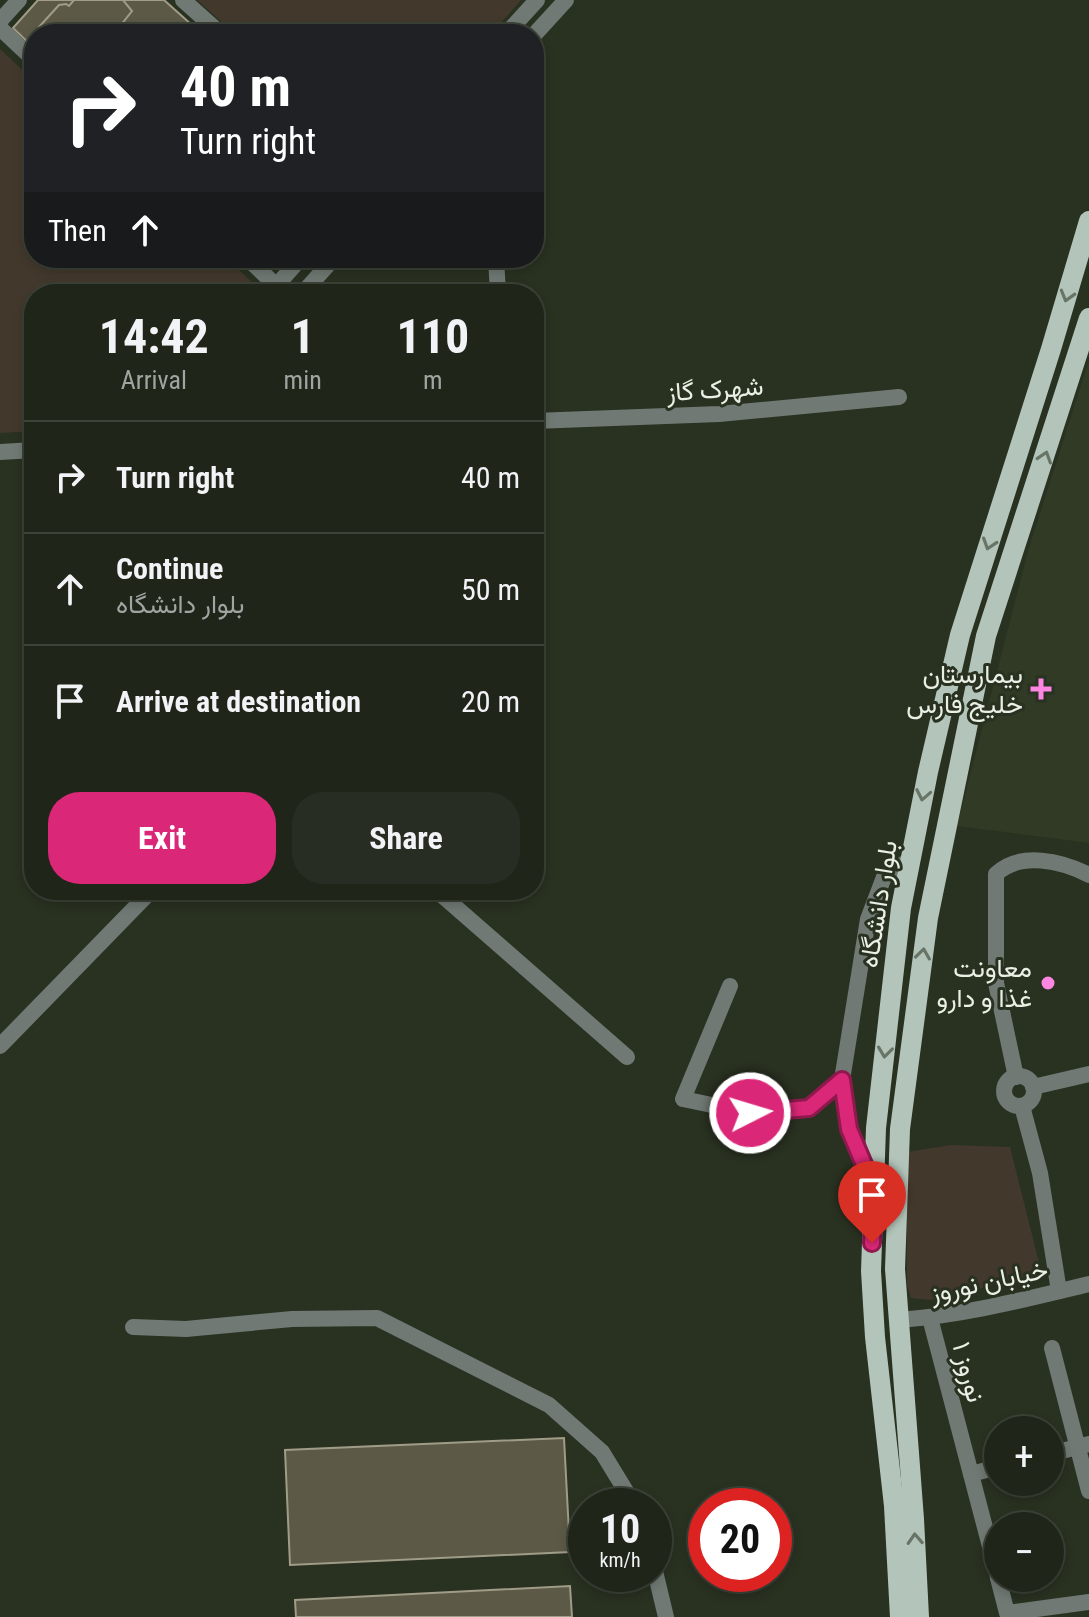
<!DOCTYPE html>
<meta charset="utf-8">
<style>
body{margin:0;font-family:"Roboto Condensed",Vazirmatn,sans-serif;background:#272d22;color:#f1f3f6;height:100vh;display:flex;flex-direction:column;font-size:30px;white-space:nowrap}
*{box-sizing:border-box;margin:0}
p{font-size:26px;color:#a1a5a2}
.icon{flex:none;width:44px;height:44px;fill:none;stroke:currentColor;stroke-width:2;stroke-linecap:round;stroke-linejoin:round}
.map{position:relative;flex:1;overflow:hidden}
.panel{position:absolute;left:24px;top:284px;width:520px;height:616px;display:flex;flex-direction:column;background:#1f2519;border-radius:32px;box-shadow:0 4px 12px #0003,0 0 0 2px #3c4238}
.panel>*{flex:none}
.hud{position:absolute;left:24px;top:24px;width:520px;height:244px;border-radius:32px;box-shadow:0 4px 12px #0003,0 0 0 2px #3c4238;background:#202124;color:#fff;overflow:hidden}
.tools{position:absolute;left:984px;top:1416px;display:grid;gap:16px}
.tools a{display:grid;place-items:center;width:80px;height:80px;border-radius:50%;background:#1f2519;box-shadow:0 4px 12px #0003,0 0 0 2px #3c4238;font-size:40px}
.speed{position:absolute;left:568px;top:1488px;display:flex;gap:16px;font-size:40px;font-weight:700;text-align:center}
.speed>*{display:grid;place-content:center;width:104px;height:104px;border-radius:50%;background:#1f2519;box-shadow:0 4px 12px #0003,0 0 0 2px #3c4238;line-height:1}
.speed small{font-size:20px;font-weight:400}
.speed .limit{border:12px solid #d22;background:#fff;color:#111}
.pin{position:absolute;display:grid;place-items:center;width:68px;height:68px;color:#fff;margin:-82px -34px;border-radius:50% 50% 50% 0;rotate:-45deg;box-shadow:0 0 8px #0007}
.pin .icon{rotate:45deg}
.me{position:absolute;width:88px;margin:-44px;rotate:85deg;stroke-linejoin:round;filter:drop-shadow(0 0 6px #0008)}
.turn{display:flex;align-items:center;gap:28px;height:168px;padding:0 24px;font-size:36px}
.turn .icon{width:104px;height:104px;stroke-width:2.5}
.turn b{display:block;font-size:56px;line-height:68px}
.then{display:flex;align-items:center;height:76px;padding:0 24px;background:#0003;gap:16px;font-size:30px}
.eta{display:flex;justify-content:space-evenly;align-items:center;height:136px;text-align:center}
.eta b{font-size:48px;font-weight:700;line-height:56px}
.primary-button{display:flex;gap:16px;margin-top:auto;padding:16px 24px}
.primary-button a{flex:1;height:92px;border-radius:32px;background:#db2777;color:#fff;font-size:32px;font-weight:700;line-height:92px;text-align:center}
.primary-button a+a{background:#272d22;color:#f1f3f6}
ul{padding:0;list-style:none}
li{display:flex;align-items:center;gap:24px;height:112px;padding:0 24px;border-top:2px solid #3c4238}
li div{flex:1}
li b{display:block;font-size:30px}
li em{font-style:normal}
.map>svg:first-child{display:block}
.built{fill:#303a24}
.green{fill:#43382c}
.building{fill:#5c5946;stroke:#a09c88;stroke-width:2}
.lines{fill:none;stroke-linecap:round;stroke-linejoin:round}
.minor{stroke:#707974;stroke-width:16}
.major{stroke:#b3c5ba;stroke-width:20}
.oneway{stroke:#677466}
.route-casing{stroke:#8e194d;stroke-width:20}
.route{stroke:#db2777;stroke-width:14}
.poi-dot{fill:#fd86e2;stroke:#293121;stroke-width:3}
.labels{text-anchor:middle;stroke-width:6;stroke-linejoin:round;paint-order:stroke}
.street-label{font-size:26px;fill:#ebf0e6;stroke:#293121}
.poi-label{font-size:26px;fill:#ebf0e6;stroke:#293121;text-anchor:end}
</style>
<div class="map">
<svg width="1089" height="1617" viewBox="0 0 1089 1617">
<rect width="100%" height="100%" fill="#293121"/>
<path class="built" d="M 1089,360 L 1089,843 L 957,826 L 1028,551 Z"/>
<g class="green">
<path d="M 197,0 L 521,0 L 491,34 L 235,34 Z"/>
<path d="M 0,49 L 34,81 L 34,258 L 226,258 L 255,285 L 248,294 L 34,294 L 34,431 L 0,433 Z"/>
<path d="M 951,1145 L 1010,1147 L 1042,1274 L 931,1300 L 911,1298 L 907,1285 L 907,1152 Z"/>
</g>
<g class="building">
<path d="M 38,0 L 164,0 L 202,34 L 34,34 L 34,48 L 13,28 Z"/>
<path d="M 74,0 L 123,0 L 132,11 L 116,31 L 112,32 L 109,32 L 106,29 L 101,34 L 38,34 L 41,31 L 39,27 L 59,5 L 66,4 L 69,6 Z"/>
<path d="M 564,1438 L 570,1552 L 290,1565 L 285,1450 Z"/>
<path d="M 570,1586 L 572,1617 L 296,1617 L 295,1600 Z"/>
</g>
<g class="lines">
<g class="minor">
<path d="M 183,0 L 221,34"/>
<path d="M 0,21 L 19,0"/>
<path d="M 0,28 L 34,60"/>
<path d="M 506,34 L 537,0"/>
<path d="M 534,35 L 566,0"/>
<path d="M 247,258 L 285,294"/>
<path d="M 496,258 L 498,294"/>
<path d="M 269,294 L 301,258"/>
<path d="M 302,294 L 334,258"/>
<path d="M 534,421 L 719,414 L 899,397"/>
<path d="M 0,452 L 34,450"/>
<path d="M 436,890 L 627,1057"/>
<path d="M 730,986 L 683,1099 L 750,1113 L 809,1108 L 842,1080"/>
<path d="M 0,1046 L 152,890"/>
<circle cx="1019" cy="1091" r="15"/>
<path d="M 1016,1077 L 996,983 L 996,874 C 1020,851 1062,861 1089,875"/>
<path d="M 1033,1087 L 1089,1074"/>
<path d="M 1022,1106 L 1040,1173 L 1059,1291"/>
<path d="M 873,1185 L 849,1129 L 842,1080 L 868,919 L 884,877 L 911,859"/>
<path d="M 930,1318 L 998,1577"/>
<path d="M 898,1320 C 962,1316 1026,1299 1089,1284"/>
<path d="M 133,1327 L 186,1329 L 292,1319 L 377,1318 L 549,1405 L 602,1452 L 635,1506"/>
<path d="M 1052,1348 L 1089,1491"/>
<path d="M 1050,1454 L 1089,1444"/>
<path d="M 971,1474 L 998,1467"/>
<path d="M 654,1567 L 666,1617"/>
<path d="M 998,1578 L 1007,1613 L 1089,1602"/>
</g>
<g class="major">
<path d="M 900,1617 L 894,1506 L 875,1337 L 871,1271 L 876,1128 L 901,908 L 928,772 L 960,635 L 1051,349 L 1089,221"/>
<path d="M 919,1617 L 914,1519 L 895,1269 L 900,1129 L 928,918 L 986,636 L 1089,318"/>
</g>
</g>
<defs><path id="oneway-chevron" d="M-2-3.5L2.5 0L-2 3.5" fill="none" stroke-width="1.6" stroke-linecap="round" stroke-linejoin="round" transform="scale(2)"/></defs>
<g class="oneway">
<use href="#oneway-chevron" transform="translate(1067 296) rotate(106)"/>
<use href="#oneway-chevron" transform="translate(1045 457) rotate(-72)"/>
<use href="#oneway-chevron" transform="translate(989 544) rotate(108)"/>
<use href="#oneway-chevron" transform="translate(923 795) rotate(101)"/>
<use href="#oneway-chevron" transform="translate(923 954) rotate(-82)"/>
<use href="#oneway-chevron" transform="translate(885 1052) rotate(97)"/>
<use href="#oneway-chevron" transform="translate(915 1539) rotate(-93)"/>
</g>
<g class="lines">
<g class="route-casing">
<path id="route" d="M 750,1113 L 809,1108 L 842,1080 L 849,1129 L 874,1188 L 872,1243"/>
</g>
<use href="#route" class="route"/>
</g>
<g class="poi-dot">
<path d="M1037 677h8v8h8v8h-8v8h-8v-8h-8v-8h8z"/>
<circle cx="1048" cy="983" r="8"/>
</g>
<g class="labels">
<g class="street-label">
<text transform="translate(715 389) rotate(-4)" y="9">شهرک گاز</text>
<text transform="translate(878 904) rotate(-81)" y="9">بلوار دانشگاه</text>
<text transform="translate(989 1281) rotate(-12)" y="9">خیابان نوروز</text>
<text transform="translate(969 1372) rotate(75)" y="9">نوروز ۱</text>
</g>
<g class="poi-label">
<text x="1023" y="683">بیمارستان<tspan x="1023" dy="30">خلیج فارس</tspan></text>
<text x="1032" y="977">معاونت<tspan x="1032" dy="30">غذا و دارو</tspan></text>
</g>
</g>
</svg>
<div class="tools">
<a>+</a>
<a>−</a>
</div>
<div class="speed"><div>10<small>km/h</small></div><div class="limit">20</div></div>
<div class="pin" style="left:872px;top:1243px;background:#d93025"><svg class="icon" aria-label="arrive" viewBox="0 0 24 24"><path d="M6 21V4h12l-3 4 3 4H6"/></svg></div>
<svg class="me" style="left:750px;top:1113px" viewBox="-20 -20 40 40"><circle r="17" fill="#db2777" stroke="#fff" stroke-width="3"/><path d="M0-11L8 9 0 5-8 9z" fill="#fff"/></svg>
<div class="hud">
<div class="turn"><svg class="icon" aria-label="right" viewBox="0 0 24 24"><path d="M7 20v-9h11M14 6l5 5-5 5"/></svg><div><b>40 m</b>Turn right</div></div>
<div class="then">Then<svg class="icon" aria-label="ahead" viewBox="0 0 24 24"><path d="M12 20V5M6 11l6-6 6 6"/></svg></div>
</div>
<section class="panel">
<div class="eta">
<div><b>14:42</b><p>Arrival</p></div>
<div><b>1</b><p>min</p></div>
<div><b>110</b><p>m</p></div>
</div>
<ul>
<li><svg class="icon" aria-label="right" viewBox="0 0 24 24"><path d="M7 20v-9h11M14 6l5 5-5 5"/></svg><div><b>Turn right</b></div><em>40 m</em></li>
<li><svg class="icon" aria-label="ahead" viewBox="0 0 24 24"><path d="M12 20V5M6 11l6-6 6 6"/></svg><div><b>Continue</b><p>بلوار دانشگاه</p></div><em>50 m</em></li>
<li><svg class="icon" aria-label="arrive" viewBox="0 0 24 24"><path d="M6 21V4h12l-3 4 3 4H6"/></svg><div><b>Arrive at destination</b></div><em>20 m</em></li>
</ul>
<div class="primary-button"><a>Exit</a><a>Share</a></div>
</section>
</div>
